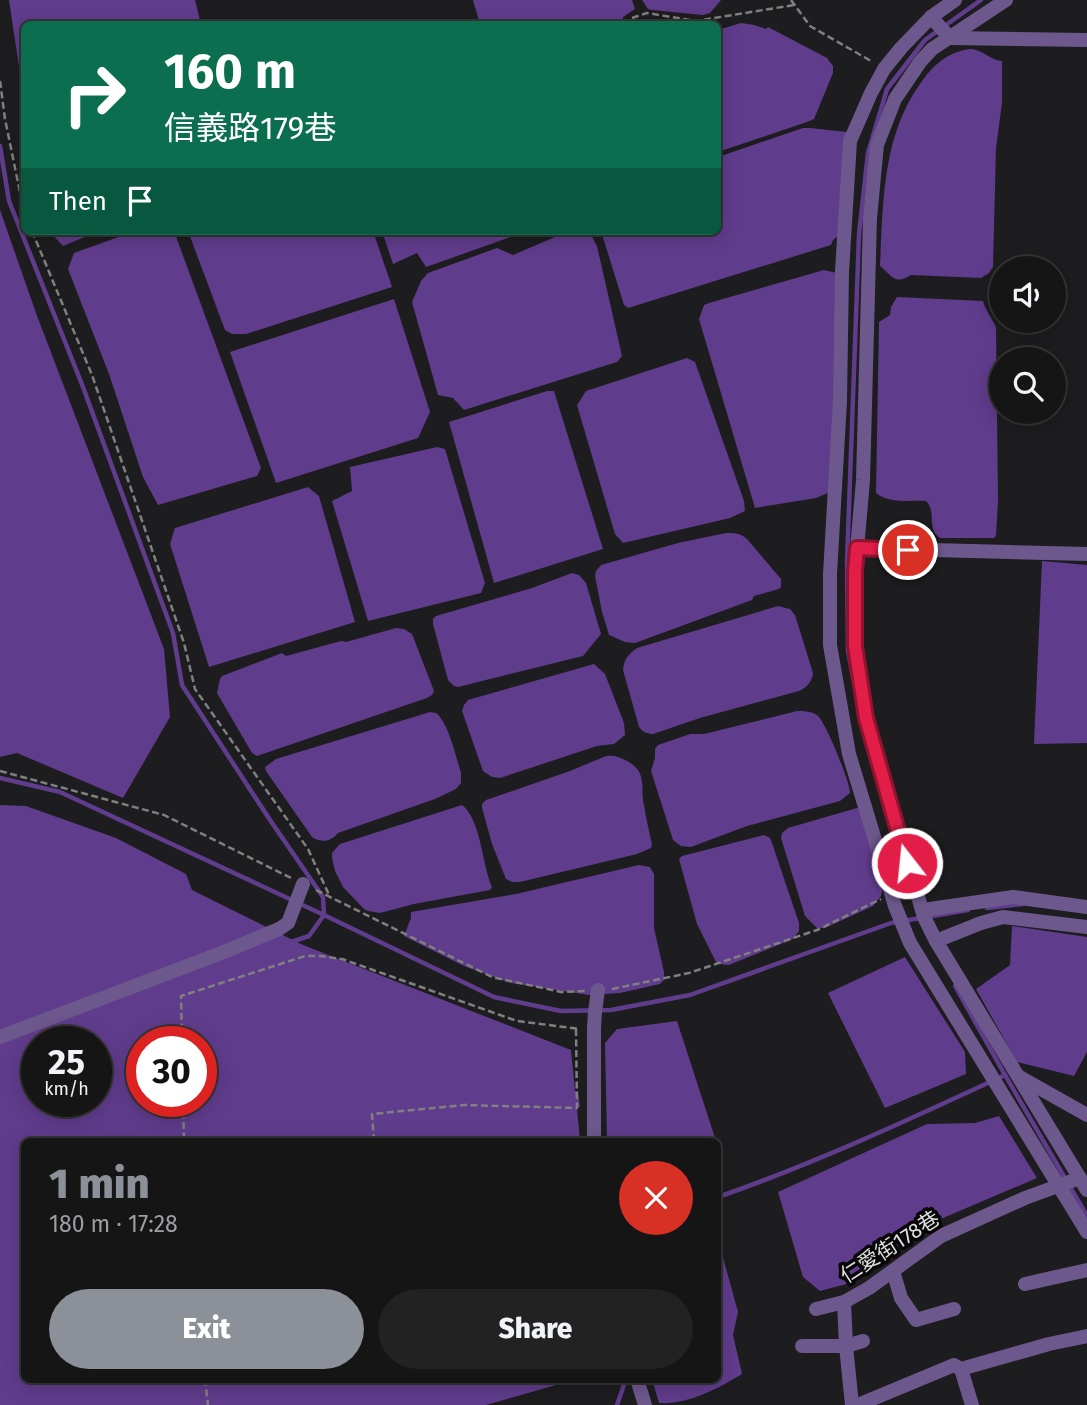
<!DOCTYPE html>
<meta charset="utf-8">
<style>
body{margin:0;font-family:"Fira Sans","Noto Sans TC",sans-serif;background:#232223;color:#f1f3f6;height:100vh;display:flex;flex-direction:column;font-size:26px;white-space:nowrap}
*{box-sizing:border-box;margin:0}
p{font-size:23px;color:#9e9fa1}
.icon{flex:none;width:38px;height:38px;fill:none;stroke:currentColor;stroke-width:2;stroke-linecap:round;stroke-linejoin:round}
.map{position:relative;flex:1;overflow:hidden}
.side{position:absolute;left:21px;top:1138px;width:700px;height:245px;display:flex;flex-direction:column;background:#161516;border-radius:10px;box-shadow:0 4px 18px #0003,0 0 0 2px #353435}
.side>*{flex:none}
.top-card{position:absolute;left:21px;top:21px;width:700px;height:214px;border-radius:10px;box-shadow:0 4px 18px #0003,0 0 0 2px #353435;background:#0b6e4f;color:#fff;overflow:hidden}
.controls{position:absolute;left:989px;top:256px;display:grid;gap:14px}
.controls a{display:grid;place-items:center;width:77px;height:77px;border-radius:50%;background:#161516;box-shadow:0 4px 18px #0003,0 0 0 2px #353435;font-size:35px}
.speed{position:absolute;left:21px;top:1026px;display:flex;gap:14px;font-size:35px;font-weight:700;text-align:center}
.speed>*{display:grid;place-content:center;width:91px;height:91px;border-radius:50%;background:#161516;box-shadow:0 4px 18px #0003,0 0 0 2px #353435;line-height:1}
.speed small{font-size:18px;font-weight:400}
.speed .limit{border:10px solid #d22;background:#fff;color:#111}
.pin{position:absolute;display:grid;place-items:center;width:60px;height:60px;color:#fff;margin:-30px;border:4px solid #fff;border-radius:50%;box-shadow:0 2px 7px #0007}
.me{position:absolute;width:77px;margin:-38px;rotate:344deg;stroke-linejoin:round;filter:drop-shadow(0 0 5px #0008)}
.turn{display:flex;align-items:center;gap:24px;height:147px;padding:0 28px;font-size:32px}
.turn .icon{width:91px;height:91px;stroke-width:2.5}
.turn b{display:block;font-size:49px;line-height:60px}
.then{display:flex;align-items:center;height:66px;padding:0 28px;background:#0003;gap:14px;font-size:26px}
.round{display:grid;place-items:center;flex:none;width:74px;height:74px;border-radius:37px;background:#232223}
.head{display:flex;align-items:center;justify-content:space-between;height:119px;padding:0 28px}
h1{font-size:42px;font-weight:800;line-height:52px;color:#8c9099}
.primary-button{display:flex;gap:14px;margin-top:auto;padding:14px 28px}
.primary-button a{flex:1;height:80px;border-radius:42px;background:#8c9099;color:#fff;font-size:28px;font-weight:800;line-height:80px;text-align:center}
.primary-button a+a{background:#232223;color:#f1f3f6}
.map>svg:first-child{display:block}
.water{fill:#603c8c;fill-rule:evenodd}
.lines{fill:none;stroke-linecap:round;stroke-linejoin:round}
.stream{stroke:#603c8c;stroke-width:4.5}
.path{stroke:#808081;stroke-width:2.5;stroke-dasharray:7 3.5;stroke-linecap:butt}
.minor{stroke:#6d588d;stroke-width:14}
.route-casing{stroke:#92132f;stroke-width:18}
.route{stroke:#e11d48;stroke-width:12}
.labels{text-anchor:middle;stroke-width:7;stroke-linejoin:round;paint-order:stroke}
.street-label{font-size:21px;fill:#dfdfe0;stroke:#070708}
</style>
<div class="map">
<svg width="1087" height="1405" viewBox="0 0 1087 1405">
<rect width="100%" height="100%" fill="#1d1c1e"/>
<g class="water">
<path d="M 9,0 L 195,0 L 201,24 L 24,24 L 24,90 L 22,87 Z"/>
<path d="M 473,0 L 632,0 L 635,9 L 623,17 L 623,19 L 604,24 L 480,24 Z"/>
<path d="M 642,0 L 721,0 L 710,13 L 703,15 L 652,10 L 648,9 Z"/>
<path d="M 741,23 L 754,25 L 766,29 L 768,27 L 827,58 L 833,66 L 833,73 L 814,119 L 807,122 L 718,152 L 718,30 Z"/>
<path d="M 971,49 C 983,50 992,61 1002,61 L 1002,103 L 996,148 L 993,267 L 989,273 L 981,278 L 911,275 C 895,285 893,277 880,266 C 883,204 882,137 920,84 C 932,66 948,51 971,49 Z"/>
<path d="M 803,128 L 810,128 L 847,132 L 843,232 L 833,240 L 831,245 L 628,308 L 624,305 L 601,231 L 718,231 L 718,157 Z"/>
<path d="M 0,210 L 36,313 L 164,649 L 170,717 L 123,798 L 17,753 L 0,757 Z"/>
<path d="M 49,231 L 99,231 L 63,246 Z"/>
<path d="M 135,231 L 174,231 L 261,468 L 257,476 L 158,505 L 143,477 L 109,374 L 68,269 L 74,253 Z"/>
<path d="M 188,231 L 373,231 L 392,287 L 246,334 L 232,334 L 225,330 Z"/>
<path d="M 382,231 L 528,231 L 426,267 L 417,253 L 393,264 Z"/>
<path d="M 569,231 L 589,231 L 597,246 L 622,356 L 617,362 L 464,410 L 453,398 L 438,395 L 412,302 L 421,281 L 428,273 L 497,248 L 513,255 Z"/>
<path d="M 824,270 L 837,273 L 838,281 L 830,492 L 816,498 L 755,508 L 699,319 L 704,305 L 709,303 Z"/>
<path d="M 897,297 L 983,301 L 985,307 L 996,327 L 998,501 L 996,536 L 994,538 L 940,538 C 926,529 937,511 926,501 C 910,500 889,504 876,493 L 879,322 L 890,315 L 891,307 Z"/>
<path d="M 394,299 L 430,412 L 418,438 L 276,483 L 230,352 Z"/>
<path d="M 687,358 L 695,362 L 744,501 L 745,511 L 730,518 L 623,543 L 615,534 L 577,405 L 586,391 Z"/>
<path d="M 547,391 L 554,391 L 603,549 L 494,583 L 449,422 Z"/>
<path d="M 437,447 L 445,449 L 485,583 L 481,593 L 368,621 L 332,501 L 352,491 L 350,467 Z"/>
<path d="M 308,487 L 319,496 L 355,622 L 209,667 L 170,544 L 175,528 Z"/>
<path d="M 726,533 C 735,533 740,533 747,539 L 781,579 L 781,587 L 779,589 L 754,596 L 752,600 L 635,643 L 625,642 L 609,635 L 602,612 L 595,576 L 596,571 L 601,565 L 678,543 Z"/>
<path d="M 1042,561 L 1087,565 L 1087,743 L 1034,744 Z"/>
<path d="M 572,573 L 579,575 L 586,583 L 601,634 L 583,656 L 458,687 L 454,686 L 448,680 L 433,624 L 433,619 L 436,616 L 532,588 Z"/>
<path d="M 778,606 L 790,609 L 795,615 L 813,673 C 812,681 807,688 799,691 L 700,718 L 653,734 C 647,734 643,732 639,727 L 623,670 C 624,659 628,655 637,648 Z"/>
<path d="M 396,628 L 404,629 L 412,634 L 434,691 L 432,695 L 427,698 L 257,756 L 252,753 L 217,693 L 220,679 L 222,676 L 282,653 L 286,656 L 341,641 L 346,642 Z"/>
<path d="M 594,664 L 605,674 L 624,723 L 625,735 L 614,744 L 597,746 L 500,778 L 492,777 L 483,771 L 462,711 L 464,705 L 468,700 Z"/>
<path d="M 797,711 C 804,711 812,711 818,716 C 826,723 850,782 850,793 L 840,801 L 747,826 L 691,847 L 681,846 L 673,840 L 651,771 L 655,758 L 655,749 L 658,745 L 690,734 L 704,734 Z"/>
<path d="M 430,712 C 435,713 437,712 440,717 C 450,730 456,757 461,773 L 461,783 L 456,789 L 435,799 L 338,833 C 331,842 321,843 312,837 L 266,771 L 265,767 L 276,759 Z"/>
<path d="M 606,756 C 615,755 619,757 627,761 C 648,772 640,787 644,805 C 646,818 649,831 652,844 L 651,848 L 637,854 L 520,882 L 512,882 L 506,879 L 492,844 L 482,808 L 482,804 L 486,800 L 570,771 Z"/>
<path d="M 0,805 L 26,806 L 116,838 L 186,874 L 192,890 L 303,945 L 571,1050 L 575,1091 L 578,1091 L 580,1107 L 577,1108 L 580,1141 L 24,1141 L 24,1379 L 578,1379 L 575,1384 L 556,1385 L 486,1405 L 0,1405 ZM 37,1041 L 96,1041 L 96,1101 L 37,1101 ZM 142,1041 L 201,1041 L 201,1101 L 142,1101 Z"/>
<path d="M 462,805 C 481,819 482,865 492,887 L 490,890 L 414,904 L 380,913 L 368,911 L 364,909 L 343,887 L 335,871 L 332,858 L 332,853 L 340,844 Z"/>
<path d="M 857,808 L 861,808 L 883,888 L 881,896 L 873,906 L 825,928 L 817,928 L 805,916 L 781,838 L 782,833 L 788,828 Z"/>
<path d="M 764,835 L 770,838 L 772,843 L 799,923 L 799,931 L 793,939 L 729,965 L 719,964 L 716,962 L 697,924 L 679,859 L 682,856 Z"/>
<path d="M 639,865 L 650,867 L 654,874 L 654,928 L 664,972 L 664,980 L 660,984 L 620,993 L 589,995 L 511,983 L 464,966 L 404,936 L 411,918 L 411,912 L 516,894 Z"/>
<path d="M 1012,926 L 1087,937 L 1087,1052 L 1074,1076 L 1017,1062 L 976,989 L 1010,965 Z"/>
<path d="M 905,957 L 965,1052 L 966,1074 L 885,1108 L 828,993 Z"/>
<path d="M 677,1021 L 716,1141 L 607,1141 L 605,1043 L 617,1029 Z"/>
<path d="M 999,1116 L 1037,1178 L 929,1224 L 890,1253 L 858,1281 L 820,1291 L 803,1277 L 778,1192 L 927,1124 L 975,1123 Z"/>
<path d="M 718,1239 L 738,1312 L 733,1335 L 742,1374 C 719,1388 688,1405 659,1403 L 652,1379 L 718,1379 Z"/>
</g>
<g class="lines">
<g class="stream">
<path d="M 0,146 L 9,201 L 83,387 L 173,633 L 182,685 L 270,820 L 323,897 L 324,915 L 309,936 L 291,942"/>
<path d="M 853,677 L 848,651 L 847,562 L 859,234 L 868,153 L 887,89 L 925,40 L 981,0"/>
<path d="M 0,778 L 60,792 L 324,915 L 494,997 L 561,1011 L 611,1010 L 690,995 L 891,923 L 968,910"/>
<path d="M 987,908 L 1023,904"/>
<path d="M 955,986 L 1005,1075 L 1087,1216"/>
<path d="M 718,1197 C 816,1163 910,1119 1005,1075"/>
<path d="M 617,1405 L 626,1379"/>
</g>
<g class="path">
<path d="M 791,0 L 810,26 L 871,61"/>
<path d="M 632,18 L 647,13 L 696,21 L 794,5"/>
<path d="M 0,81 L 5,119 L 24,212"/>
<path d="M 32,231 L 92,375 L 184,643 L 195,689 L 308,849 L 330,897"/>
<path d="M 0,771 L 164,815 L 291,878"/>
<path d="M 316,890 L 492,977 L 561,992 L 585,991"/>
<path d="M 612,989 L 689,973 L 817,930 L 881,899"/>
<path d="M 182,1041 L 181,996 L 305,956 L 321,956 L 342,959 L 517,1021 L 580,1029"/>
<path d="M 183,1101 L 184,1141"/>
<path d="M 374,1141 L 372,1114 L 464,1105 L 577,1108 L 576,1029"/>
<path d="M 205,1379 L 208,1405"/>
</g>
<g class="minor">
<path d="M 955,0 L 931,17 L 901,48 L 884,69 L 871,93 L 850,141 L 842,272 L 840,401 L 830,574 L 830,645 L 849,754 L 895,906 L 910,943 L 1087,1232"/>
<path d="M 1006,0 L 932,49 L 920,62 L 895,99 L 877,145 L 870,218 L 863,480 L 855,572 L 855,646 L 866,718 L 924,917 L 936,941 L 1087,1190"/>
<path d="M 931,17 L 950,38 L 1087,40"/>
<path d="M 857,548 L 1087,554"/>
<path d="M 923,910 L 1013,897 L 1087,907"/>
<path d="M 936,941 L 981,923 L 1003,917 L 1087,927"/>
<path d="M 0,1037 L 224,952 L 279,929 L 288,923 L 303,884"/>
<path d="M 1018,1076 L 1087,1115"/>
<path d="M 594,1141 L 594,1028 L 595,1012 L 598,990"/>
<path d="M 893,1271 L 901,1298 L 916,1320 L 954,1309"/>
<path d="M 1025,1284 L 1087,1270"/>
<path d="M 844,1302 L 846,1346 L 852,1405"/>
<path d="M 816,1309 L 844,1302 L 869,1288 L 941,1236 L 1025,1198 L 1080,1178"/>
<path d="M 802,1346 L 846,1346 L 863,1341"/>
<path d="M 961,1369 L 1049,1344 L 1087,1336"/>
<path d="M 637,1379 L 645,1405"/>
<path d="M 858,1405 L 954,1365 L 961,1369 L 972,1405"/>
</g>
</g>
<g class="lines">
<g class="route-casing">
<path id="route" d="M 907,863 L 866,718 L 855,646 L 855,572 L 857,548 L 908,550"/>
</g>
<use href="#route" class="route"/>
</g>
<g class="labels">
<g class="street-label">
<text transform="translate(890 1247) rotate(-33)" y="7">仁愛街178巷</text>
</g>
</g>
</svg>
<div class="controls">
<a><svg class="icon" aria-label="sound" viewBox="0 0 24 24"><path d="M4 9h4l5-4v14l-5-4H4zM17 9q2 3 0 6"/></svg></a>
<a><svg class="icon" aria-label="search" viewBox="0 0 24 24"><circle cx="10" cy="10" r="6"/><path d="M15 15l6 6"/></svg></a>
</div>
<div class="speed"><div>25<small>km/h</small></div><div class="limit">30</div></div>
<div class="pin" style="left:908px;top:550px;background:#d93025"><svg class="icon" aria-label="arrive" viewBox="0 0 24 24"><path d="M6 21V4h12l-3 4 3 4H6"/></svg></div>
<svg class="me" style="left:907px;top:863px" viewBox="-20 -20 40 40"><circle r="17" fill="#e11d48" stroke="#fff" stroke-width="3"/><path d="M0-11L8 9 0 5-8 9z" fill="#fff"/></svg>
<div class="top-card">
<div class="turn"><svg class="icon" aria-label="right" viewBox="0 0 24 24"><path d="M7 20v-9h11M14 6l5 5-5 5"/></svg><div><b>160 m</b>信義路179巷</div></div>
<div class="then">Then<svg class="icon" aria-label="arrive" viewBox="0 0 24 24"><path d="M6 21V4h12l-3 4 3 4H6"/></svg></div>
</div>
<section class="side">
<div class="head"><div><h1>1 min</h1><p>180 m · 17:28</p></div><a class="round" style="background:#d93025;color:#fff"><svg class="icon" aria-label="close" viewBox="0 0 24 24"><path d="M6 6l12 12M18 6L6 18"/></svg></a></div>
<div class="primary-button"><a>Exit</a><a>Share</a></div>
</section>
</div>
